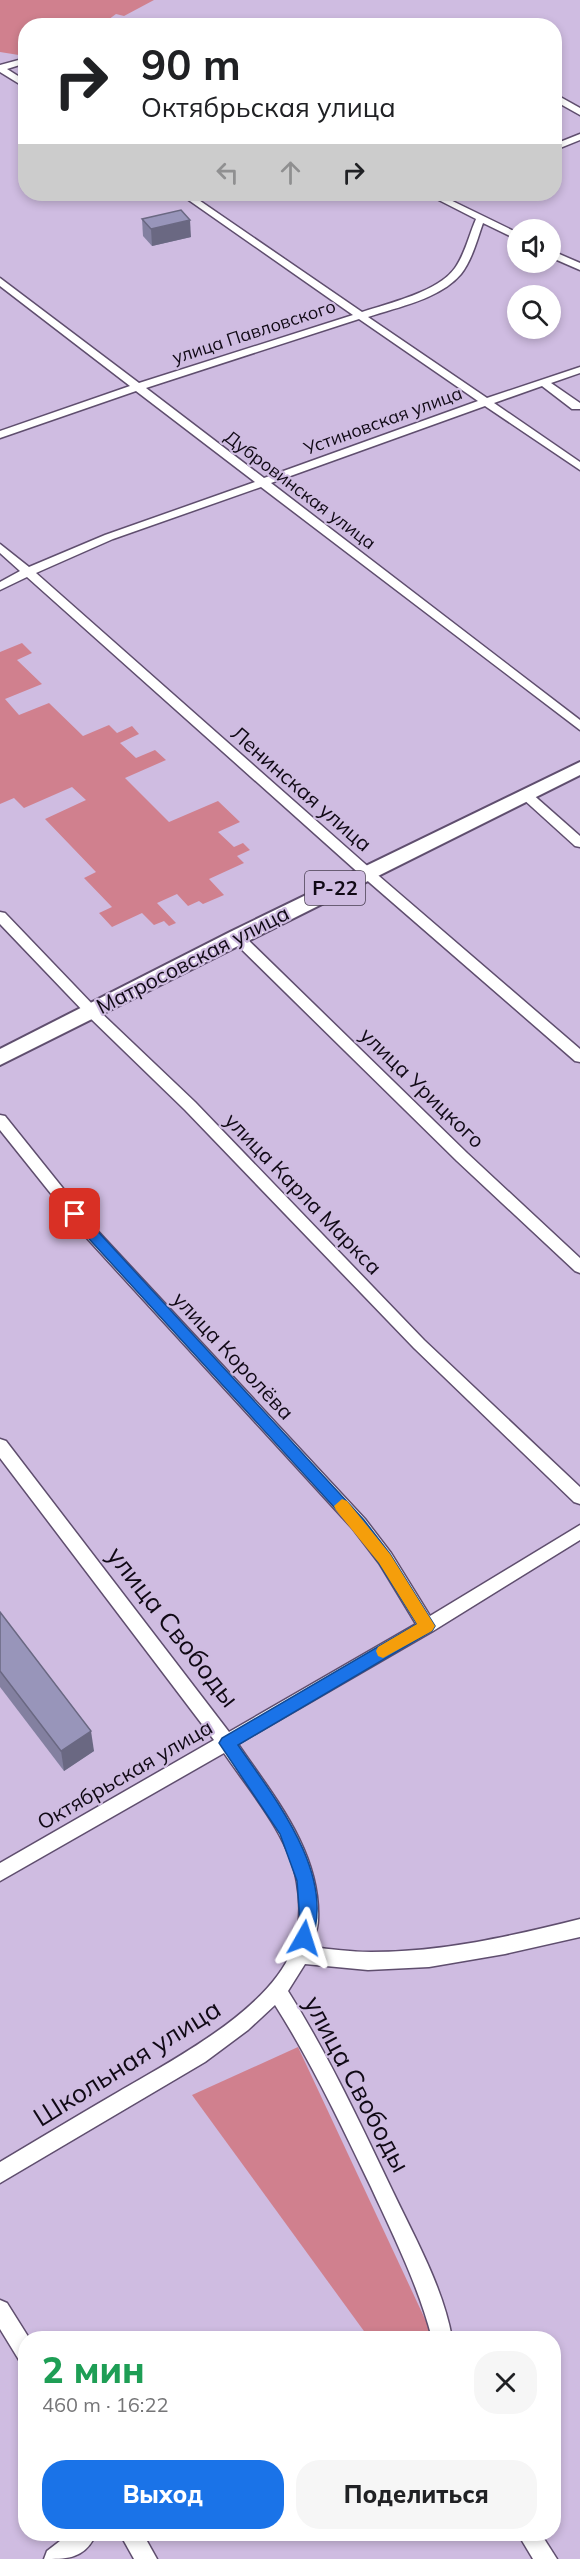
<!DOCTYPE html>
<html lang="ru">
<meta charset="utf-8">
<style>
body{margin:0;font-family:Mulish,sans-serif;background:#f6f6f6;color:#202124;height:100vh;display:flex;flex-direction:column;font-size:22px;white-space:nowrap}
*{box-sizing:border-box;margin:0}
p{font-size:20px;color:#757577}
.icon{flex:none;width:33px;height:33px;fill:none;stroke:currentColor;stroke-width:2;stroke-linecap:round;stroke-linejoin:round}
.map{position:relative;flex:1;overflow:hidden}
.side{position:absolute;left:18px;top:2331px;width:543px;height:210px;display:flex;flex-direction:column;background:#fff;border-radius:24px;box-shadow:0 3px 9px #0003}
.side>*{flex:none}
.hud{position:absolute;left:18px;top:18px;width:544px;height:183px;border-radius:24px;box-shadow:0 3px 9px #0003;background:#fff;color:#202124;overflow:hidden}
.tools{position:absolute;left:507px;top:219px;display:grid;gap:12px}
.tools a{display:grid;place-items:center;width:54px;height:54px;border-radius:50%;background:#fff;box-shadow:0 3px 9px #0003;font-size:30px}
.pin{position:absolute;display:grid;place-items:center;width:51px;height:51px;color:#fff;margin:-26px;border-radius:12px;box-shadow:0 3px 9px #0006}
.me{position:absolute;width:66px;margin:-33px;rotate:6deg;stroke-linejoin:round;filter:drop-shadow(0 0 4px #0008)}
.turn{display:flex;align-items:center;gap:21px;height:126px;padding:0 24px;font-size:27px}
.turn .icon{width:78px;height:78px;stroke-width:2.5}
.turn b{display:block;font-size:42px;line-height:51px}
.lanes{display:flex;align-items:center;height:57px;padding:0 24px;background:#0003;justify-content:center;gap:30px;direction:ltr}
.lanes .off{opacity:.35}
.round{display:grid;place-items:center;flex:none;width:63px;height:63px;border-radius:24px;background:#f6f6f6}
.overview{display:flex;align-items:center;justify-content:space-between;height:102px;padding:0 24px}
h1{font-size:36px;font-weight:800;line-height:45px;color:#1e9e55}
.cta{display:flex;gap:12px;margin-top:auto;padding:12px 24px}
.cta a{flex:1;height:69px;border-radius:24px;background:#1a73e8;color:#fff;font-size:24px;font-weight:800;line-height:69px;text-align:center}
.cta a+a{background:#f6f6f6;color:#202124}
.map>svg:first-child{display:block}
.green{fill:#d0808e}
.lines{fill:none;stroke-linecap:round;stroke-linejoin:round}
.minor-casing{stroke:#5f4e6e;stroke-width:3}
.highway-casing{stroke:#5f4e6e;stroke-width:4}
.minor{fill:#fff;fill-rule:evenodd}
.highway{fill:#fff;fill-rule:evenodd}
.wall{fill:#8380a0}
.shaded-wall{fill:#6a6882}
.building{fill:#9895ba;stroke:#6a6882;stroke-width:1.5}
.route{fill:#1a73e8;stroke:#114b97;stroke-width:1.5}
.slow{fill:#f59e0b}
.labels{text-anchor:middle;stroke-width:4.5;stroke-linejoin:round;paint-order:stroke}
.far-street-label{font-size:18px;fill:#100915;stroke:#cfbce1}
.shield{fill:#cfbce1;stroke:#493f52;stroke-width:1.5}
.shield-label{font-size:20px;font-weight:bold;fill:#100915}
.street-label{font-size:21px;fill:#100915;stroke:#cfbce1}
.near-street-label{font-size:26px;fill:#100915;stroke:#cfbce1}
</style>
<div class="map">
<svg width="580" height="2559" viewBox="0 0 580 2559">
<rect width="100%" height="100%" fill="#cfbce1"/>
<g class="green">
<path d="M 0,0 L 154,0 L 124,16 L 116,14 L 101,25 L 26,26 L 25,56 L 0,52 Z"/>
<path d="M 22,643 L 32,653 L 17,660 L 42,684 L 5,699 L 19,715 L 49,703 L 83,736 L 109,725 L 117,733 L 132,726 L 139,734 L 120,743 L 136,758 L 155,750 L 166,760 L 125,778 L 169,822 L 218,801 L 240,822 L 218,832 L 234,847 L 243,843 L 250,850 L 237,856 L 244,863 L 209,879 L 224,895 L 203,904 L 199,901 L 188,906 L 177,894 L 157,903 L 176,923 L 169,926 L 164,921 L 154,925 L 142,913 L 112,927 L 99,913 L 112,907 L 84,878 L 96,872 L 45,819 L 86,800 L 72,787 L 24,808 L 14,798 L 0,804 L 0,652 Z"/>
<path d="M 298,2047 L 432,2334 L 426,2338 L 369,2338 L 192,2095 Z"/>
</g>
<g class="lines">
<g class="minor-casing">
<g id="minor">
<path d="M 26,58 L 26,63 L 7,69 L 26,81 L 26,88 L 0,72 L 0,65 Z"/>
<path d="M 555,94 L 580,108 L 580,115 L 555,101 Z"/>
<path d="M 580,134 L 580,140 L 555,150 L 555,144 Z"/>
<path d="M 180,194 L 190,194 L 362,312 C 389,303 438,292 455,268 C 465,254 469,235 476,219 L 427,194 L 438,194 L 518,233 L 518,240 L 483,223 C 477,240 472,260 461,274 C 440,299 398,307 368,317 L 487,398 L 580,367 L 580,373 L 551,383 L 580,403 L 580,409 L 572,409 L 542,386 L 494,403 L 580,462 L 580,470 L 485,406 L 271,483 L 580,720 L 580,730 L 261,487 L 113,539 L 36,573 L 372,870 L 580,1049 L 580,1062 L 575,1061 L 362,876 L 27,577 L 0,590 L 0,582 L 20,571 L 0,553 L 0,544 L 29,567 L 105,535 L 255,482 L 136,391 L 0,438 L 0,431 L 130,386 L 0,286 L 0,278 L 139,383 L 353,315 ZM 359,319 L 478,401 L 264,478 L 146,388 Z"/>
<path d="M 550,250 L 580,263 L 580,270 L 550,257 Z"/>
<path d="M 526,791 L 530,792 L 580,836 L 580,847 L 575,846 L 522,798 L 520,795 Z"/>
<path d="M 0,912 L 5,913 L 96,1008 L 195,1102 L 424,1340 L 580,1487 L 580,1504 L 574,1502 L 414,1348 L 185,1110 L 86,1014 L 0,924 Z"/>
<path d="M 237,932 L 242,934 L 467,1153 L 580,1258 L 580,1273 L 575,1271 L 457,1161 L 232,940 L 230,937 L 232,934 Z"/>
<path d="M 0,1115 L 5,1116 L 94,1227 L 365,1519 L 391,1553 L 430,1616 L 580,1525 L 580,1540 L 433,1631 L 238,1744 C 274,1797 321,1852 318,1920 C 318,1929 314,1938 311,1947 C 331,1949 351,1952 371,1952 C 442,1952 512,1936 580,1919 L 580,1937 L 505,1954 L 429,1967 L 368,1970 L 305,1964 L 288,1991 C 329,2056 361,2125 394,2194 C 416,2240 443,2288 452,2338 L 432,2338 C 418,2285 394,2237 371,2187 C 341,2125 312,2063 275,2005 L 248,2030 L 205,2062 L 0,2183 L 0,2162 C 39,2139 78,2115 118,2092 C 171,2061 269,2010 292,1950 C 300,1929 301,1905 297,1883 C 290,1837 250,1791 224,1753 L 0,1881 L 0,1863 L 214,1740 L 0,1458 L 0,1439 L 6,1441 L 229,1732 L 416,1624 L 379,1563 L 353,1529 L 84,1235 L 0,1130 Z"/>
<path d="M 0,2300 L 7,2303 L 29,2338 L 26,2338 L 26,2363 L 19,2360 L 0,2329 Z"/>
<path d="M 69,2534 L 96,2534 C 85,2559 67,2559 44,2559 L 47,2551 Z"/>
<path d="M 120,2534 L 143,2534 L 157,2559 L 134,2559 Z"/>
<path d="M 518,2534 L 541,2534 L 557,2559 L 533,2559 Z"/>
</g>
</g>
<g class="highway-casing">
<path id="highway" d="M 580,762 L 580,775 L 0,1065 L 0,1049 L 230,932 Z"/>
</g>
<use href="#minor" class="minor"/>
<use href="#highway" class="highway"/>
</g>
<g class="wall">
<path d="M 142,219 L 191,237 L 152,246 L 143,236 Z"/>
<path d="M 0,1612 L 94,1751 L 64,1771 L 0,1687 Z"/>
</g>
<g class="shaded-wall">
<path d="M 190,220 L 191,237 L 152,246 L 151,229 Z"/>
<path d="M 91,1731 L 94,1751 L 64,1771 L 61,1751 Z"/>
</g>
<g class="building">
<path d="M 181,210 L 190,220 L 151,229 L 142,219 Z"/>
<path d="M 0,1612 L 91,1731 L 61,1751 L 0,1671 Z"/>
</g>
<path class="route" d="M 75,1209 L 79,1211 L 364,1520 L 390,1554 L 435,1626 L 432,1631 L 238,1745 C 273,1796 339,1877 310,1944 L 304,1946 L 298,1944 L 296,1938 L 300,1921 L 297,1881 L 280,1834 L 219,1743 L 222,1738 L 417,1624 L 379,1563 L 354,1529 L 70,1218 L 68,1214 Z"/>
<path class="slow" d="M 342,1499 L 347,1501 L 390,1554 L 435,1626 L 432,1631 L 383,1658 L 378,1656 L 376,1651 L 378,1647 L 417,1624 L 379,1563 L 336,1510 L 334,1506 Z"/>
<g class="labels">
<g class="far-street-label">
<text transform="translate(254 332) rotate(-18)" y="6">улица Павловского</text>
<text transform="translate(383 421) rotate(-20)" y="6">Устиновская улица</text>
<text transform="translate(300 490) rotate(37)" y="6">Дубровинская улица</text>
</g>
<rect class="shield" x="305" y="871" width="60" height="34" rx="4.5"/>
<g class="shield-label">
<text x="335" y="895">Р-22</text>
</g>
<g class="street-label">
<text transform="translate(301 789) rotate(41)" y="7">Ленинская улица</text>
<text transform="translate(193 960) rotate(-27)" y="7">Матросовская улица</text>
<text transform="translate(422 1088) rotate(44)" y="7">улица Урицкого</text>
<text transform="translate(303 1194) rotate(46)" y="7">улица Карла Маркса</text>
<text transform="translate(233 1356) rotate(47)" y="7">улица Королёва</text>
<text transform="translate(125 1775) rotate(-30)" y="7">Октябрьская улица</text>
</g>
<g class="near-street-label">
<text transform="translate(173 1627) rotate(52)" y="9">улица Свободы</text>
<text transform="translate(127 2063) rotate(-32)" y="9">Школьная улица</text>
<text transform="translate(357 2084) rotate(62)" y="9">улица Свободы</text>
</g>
</g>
</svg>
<div class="tools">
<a><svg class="icon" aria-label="sound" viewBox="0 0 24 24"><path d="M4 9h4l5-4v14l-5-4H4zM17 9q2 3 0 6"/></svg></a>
<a><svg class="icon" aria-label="search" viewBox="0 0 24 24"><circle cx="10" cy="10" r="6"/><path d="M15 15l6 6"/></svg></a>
</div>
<div class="pin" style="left:75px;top:1214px;background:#d93025"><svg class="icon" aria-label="arrive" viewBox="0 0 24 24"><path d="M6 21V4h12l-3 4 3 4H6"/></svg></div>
<svg class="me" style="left:304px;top:1938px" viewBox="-20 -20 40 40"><path d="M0-17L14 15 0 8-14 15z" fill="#1a73e8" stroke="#fff" stroke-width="4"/></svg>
<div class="hud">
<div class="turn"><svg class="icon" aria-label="right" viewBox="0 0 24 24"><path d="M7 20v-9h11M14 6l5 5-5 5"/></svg><div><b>90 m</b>Октябрьская улица</div></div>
<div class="lanes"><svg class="icon off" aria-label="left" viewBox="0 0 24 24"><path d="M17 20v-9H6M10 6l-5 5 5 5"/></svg><svg class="icon off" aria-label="ahead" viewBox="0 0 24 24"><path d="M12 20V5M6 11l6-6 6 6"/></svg><svg class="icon" aria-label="right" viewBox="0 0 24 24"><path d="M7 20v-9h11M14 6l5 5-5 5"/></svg></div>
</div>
<section class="side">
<div class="overview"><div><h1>2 мин</h1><p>460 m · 16:22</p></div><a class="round"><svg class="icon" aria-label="close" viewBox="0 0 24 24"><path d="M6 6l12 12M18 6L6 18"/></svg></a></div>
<div class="cta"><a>Выход</a><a>Поделиться</a></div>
</section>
</div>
